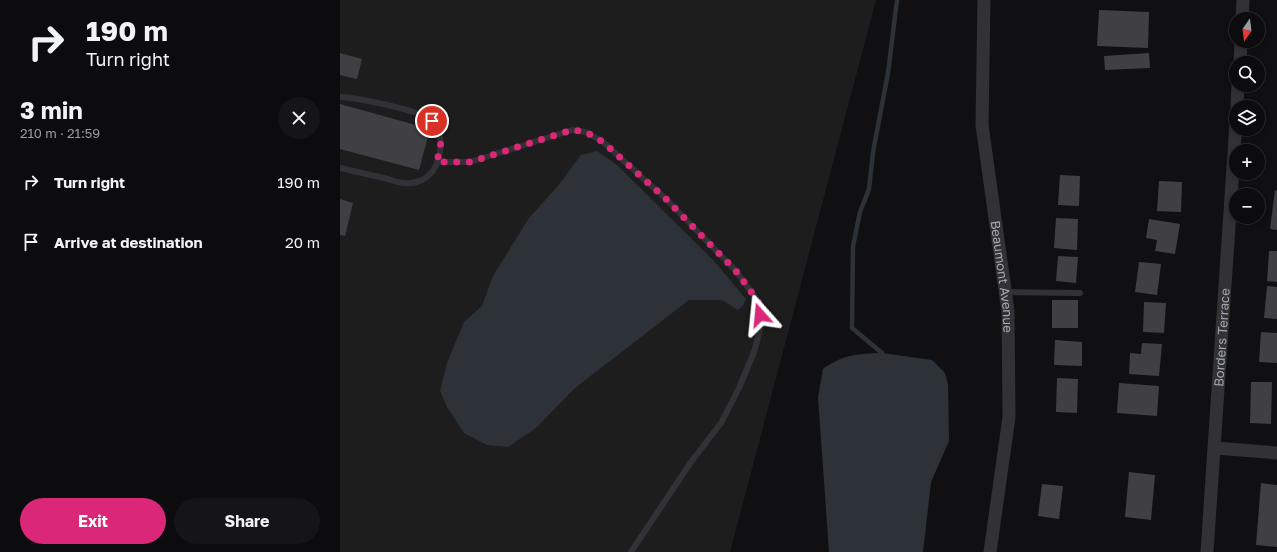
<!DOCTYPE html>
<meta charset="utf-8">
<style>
body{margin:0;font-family:"Golos Text",sans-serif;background:#151517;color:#f1f3f6;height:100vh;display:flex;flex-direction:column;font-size:15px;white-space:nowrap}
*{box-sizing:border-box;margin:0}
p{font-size:13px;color:#9a9b9e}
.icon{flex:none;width:22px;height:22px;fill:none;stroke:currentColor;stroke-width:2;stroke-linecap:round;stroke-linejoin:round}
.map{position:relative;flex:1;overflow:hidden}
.panel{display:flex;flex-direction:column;background:#0c0c0e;width:340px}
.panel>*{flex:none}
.banner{background:#0c0c0e;color:#f1f3f6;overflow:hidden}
.needle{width:26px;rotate:194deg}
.tools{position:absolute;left:889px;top:12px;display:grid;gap:8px}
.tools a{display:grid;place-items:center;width:36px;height:36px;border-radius:50%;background:#0c0c0e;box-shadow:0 2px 6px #0003,0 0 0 1px #2c2c2e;font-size:20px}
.pin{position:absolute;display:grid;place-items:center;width:34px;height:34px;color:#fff;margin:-17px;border:2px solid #fff;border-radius:50%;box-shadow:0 1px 4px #0007}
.me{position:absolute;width:44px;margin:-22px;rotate:342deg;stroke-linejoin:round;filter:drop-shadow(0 0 3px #0008)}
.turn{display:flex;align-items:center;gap:14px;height:84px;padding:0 20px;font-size:18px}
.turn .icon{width:52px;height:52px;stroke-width:2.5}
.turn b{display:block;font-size:28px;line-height:34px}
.round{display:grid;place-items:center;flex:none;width:42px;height:42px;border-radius:21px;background:#151517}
.summary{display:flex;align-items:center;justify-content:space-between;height:68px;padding:0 20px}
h1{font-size:24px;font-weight:700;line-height:30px}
.button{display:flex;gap:8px;margin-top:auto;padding:8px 20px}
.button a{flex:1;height:46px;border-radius:24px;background:#db2777;color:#fff;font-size:16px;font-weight:700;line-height:46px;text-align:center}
.button a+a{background:#151517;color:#f1f3f6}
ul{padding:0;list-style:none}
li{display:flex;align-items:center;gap:12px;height:60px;padding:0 20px}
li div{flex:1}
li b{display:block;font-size:15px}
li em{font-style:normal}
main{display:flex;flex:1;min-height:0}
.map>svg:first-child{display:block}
.built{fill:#1d1d1e}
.water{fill:#2c3238}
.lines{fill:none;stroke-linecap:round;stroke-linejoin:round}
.stream{stroke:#2c3238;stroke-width:4.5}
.building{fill:#404044}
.lane{stroke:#323236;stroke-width:6}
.street{stroke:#323236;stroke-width:13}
.route{stroke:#db2777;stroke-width:7;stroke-dasharray:0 12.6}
.labels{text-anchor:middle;stroke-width:3.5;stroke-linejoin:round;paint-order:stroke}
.street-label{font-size:13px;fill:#a3a6b0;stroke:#0c0b0c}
</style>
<main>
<section class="panel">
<div class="banner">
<div class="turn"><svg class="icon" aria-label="right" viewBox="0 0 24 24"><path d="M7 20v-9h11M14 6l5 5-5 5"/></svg><div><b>190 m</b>Turn right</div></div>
</div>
<div class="summary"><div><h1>3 min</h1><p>210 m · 21:59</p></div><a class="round"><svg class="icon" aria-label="close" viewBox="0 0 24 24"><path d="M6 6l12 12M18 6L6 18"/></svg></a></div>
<ul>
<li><svg class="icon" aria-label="right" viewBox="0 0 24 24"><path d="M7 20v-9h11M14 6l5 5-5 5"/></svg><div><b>Turn right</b></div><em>190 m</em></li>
<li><svg class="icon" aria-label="arrive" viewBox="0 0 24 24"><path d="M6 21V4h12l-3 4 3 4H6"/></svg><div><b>Arrive at destination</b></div><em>20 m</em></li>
</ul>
<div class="button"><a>Exit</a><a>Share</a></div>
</section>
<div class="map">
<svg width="937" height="552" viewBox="0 0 937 552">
<rect width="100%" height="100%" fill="#101012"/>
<path class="built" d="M 0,0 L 536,0 L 390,552 L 0,552 Z"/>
<g class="water">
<path d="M 257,151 L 277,165 L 374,261 L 406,299 L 403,305 L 398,310 L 382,300 L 349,300 L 235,388 L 196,428 L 168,447 L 147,445 L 124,433 L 107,407 L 100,391 L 107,363 L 124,322 L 142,306 L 153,276 L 189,218 L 217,187 L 241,155 Z"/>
<path d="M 542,353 L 592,360 L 605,373 L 608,384 L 609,441 L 591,482 L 583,552 L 489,552 L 478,397 L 483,369 C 504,354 518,354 542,353 Z"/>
</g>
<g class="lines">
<path class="stream" d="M 542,358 L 542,353 L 512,328 L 513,246 L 520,212 L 529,189 L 533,152 L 548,73 L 557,0"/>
</g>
<g class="building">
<path d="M 759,10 L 809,12 L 808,48 L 757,46 Z"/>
<path d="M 0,53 L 22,59 L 17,79 L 0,75 Z"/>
<path d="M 809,53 L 810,68 L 765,70 L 764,56 Z"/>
<path d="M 0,104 L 90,129 L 79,170 L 0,149 Z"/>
<path d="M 720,175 L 740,176 L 739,206 L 718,205 Z"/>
<path d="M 819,181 L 842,182 L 841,212 L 817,211 Z"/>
<path d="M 935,190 L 937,191 L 937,230 L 930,229 Z"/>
<path d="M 0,199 L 13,203 L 5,236 L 0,235 Z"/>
<path d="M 716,218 L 738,219 L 737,250 L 714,248 Z"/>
<path d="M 809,219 L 840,224 L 835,254 L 815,251 L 817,240 L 806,238 Z"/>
<path d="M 929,251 L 937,251 L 937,282 L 927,281 Z"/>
<path d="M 718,256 L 738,257 L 736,283 L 716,281 Z"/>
<path d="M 799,262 L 821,264 L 817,295 L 795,292 Z"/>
<path d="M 927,286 L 937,287 L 937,319 L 924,318 Z"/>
<rect x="712" y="300" width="26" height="28"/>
<path d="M 804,302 L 826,303 L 824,333 L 803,332 Z"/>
<path d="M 921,332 L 937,333 L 937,363 L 919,362 Z"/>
<path d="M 715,340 L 742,342 L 742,366 L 714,365 Z"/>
<path d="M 802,343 L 822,344 L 819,376 L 789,374 L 790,353 L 801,354 Z"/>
<path d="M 717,378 L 738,379 L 737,413 L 716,412 Z"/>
<path d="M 911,382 L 932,382 L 931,424 L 910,423 Z"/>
<path d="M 779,383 L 819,386 L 817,416 L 777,413 Z"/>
<path d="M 789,472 L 815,475 L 811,520 L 785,517 Z"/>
<path d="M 921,483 L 937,485 L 937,547 L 916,545 Z"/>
<path d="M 702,484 L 723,486 L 719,519 L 698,516 Z"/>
</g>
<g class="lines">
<g class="lane">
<path d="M 0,97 C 17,98 80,110 91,120 C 106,133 102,164 88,176 C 83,181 72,184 65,183 C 60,183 53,181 48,179 C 32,175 16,172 0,168"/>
<path d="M 97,162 L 130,162 L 232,130 L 246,132 L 263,142 L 326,199 L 396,271 L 420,304 L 421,326 L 414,352 L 399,388 L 381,423 L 351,462 L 291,552"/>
<path d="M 666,292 L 740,293"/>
</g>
<g class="street">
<path id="s1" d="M 644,0 L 642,125 L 668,311 L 669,417 L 650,552"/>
<path d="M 902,19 L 903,0"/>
<path d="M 900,63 L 901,41"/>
<path d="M 897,107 L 898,85"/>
<path d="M 875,448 L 937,453"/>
<path id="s2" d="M 867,552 L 896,123"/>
</g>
</g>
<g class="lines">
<path class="route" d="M 92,121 L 101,142 L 97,162 L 130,162 L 232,130 L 246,132 L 263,142 L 326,199 L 396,271 L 420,304 L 420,315"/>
</g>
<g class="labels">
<g class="street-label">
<text dy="5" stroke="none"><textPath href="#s1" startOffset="278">Beaumont Avenue</textPath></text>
<text dy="5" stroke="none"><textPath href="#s2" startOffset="215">Borders Terrace</textPath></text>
</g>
</g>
</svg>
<div class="tools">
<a><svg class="needle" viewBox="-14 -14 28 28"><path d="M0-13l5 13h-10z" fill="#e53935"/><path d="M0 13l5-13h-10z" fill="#9a9b9e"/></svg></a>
<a><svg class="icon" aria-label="search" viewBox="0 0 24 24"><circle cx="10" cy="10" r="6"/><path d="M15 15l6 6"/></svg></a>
<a><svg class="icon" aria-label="layers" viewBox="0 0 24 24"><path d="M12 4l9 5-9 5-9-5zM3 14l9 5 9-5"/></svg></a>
<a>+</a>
<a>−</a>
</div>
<div class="pin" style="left:92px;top:121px;background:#d93025"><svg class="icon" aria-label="arrive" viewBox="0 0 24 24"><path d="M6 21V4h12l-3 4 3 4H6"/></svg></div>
<svg class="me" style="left:420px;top:315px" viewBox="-20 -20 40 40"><path d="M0-17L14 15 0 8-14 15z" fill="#db2777" stroke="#fff" stroke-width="4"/></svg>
</div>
</main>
